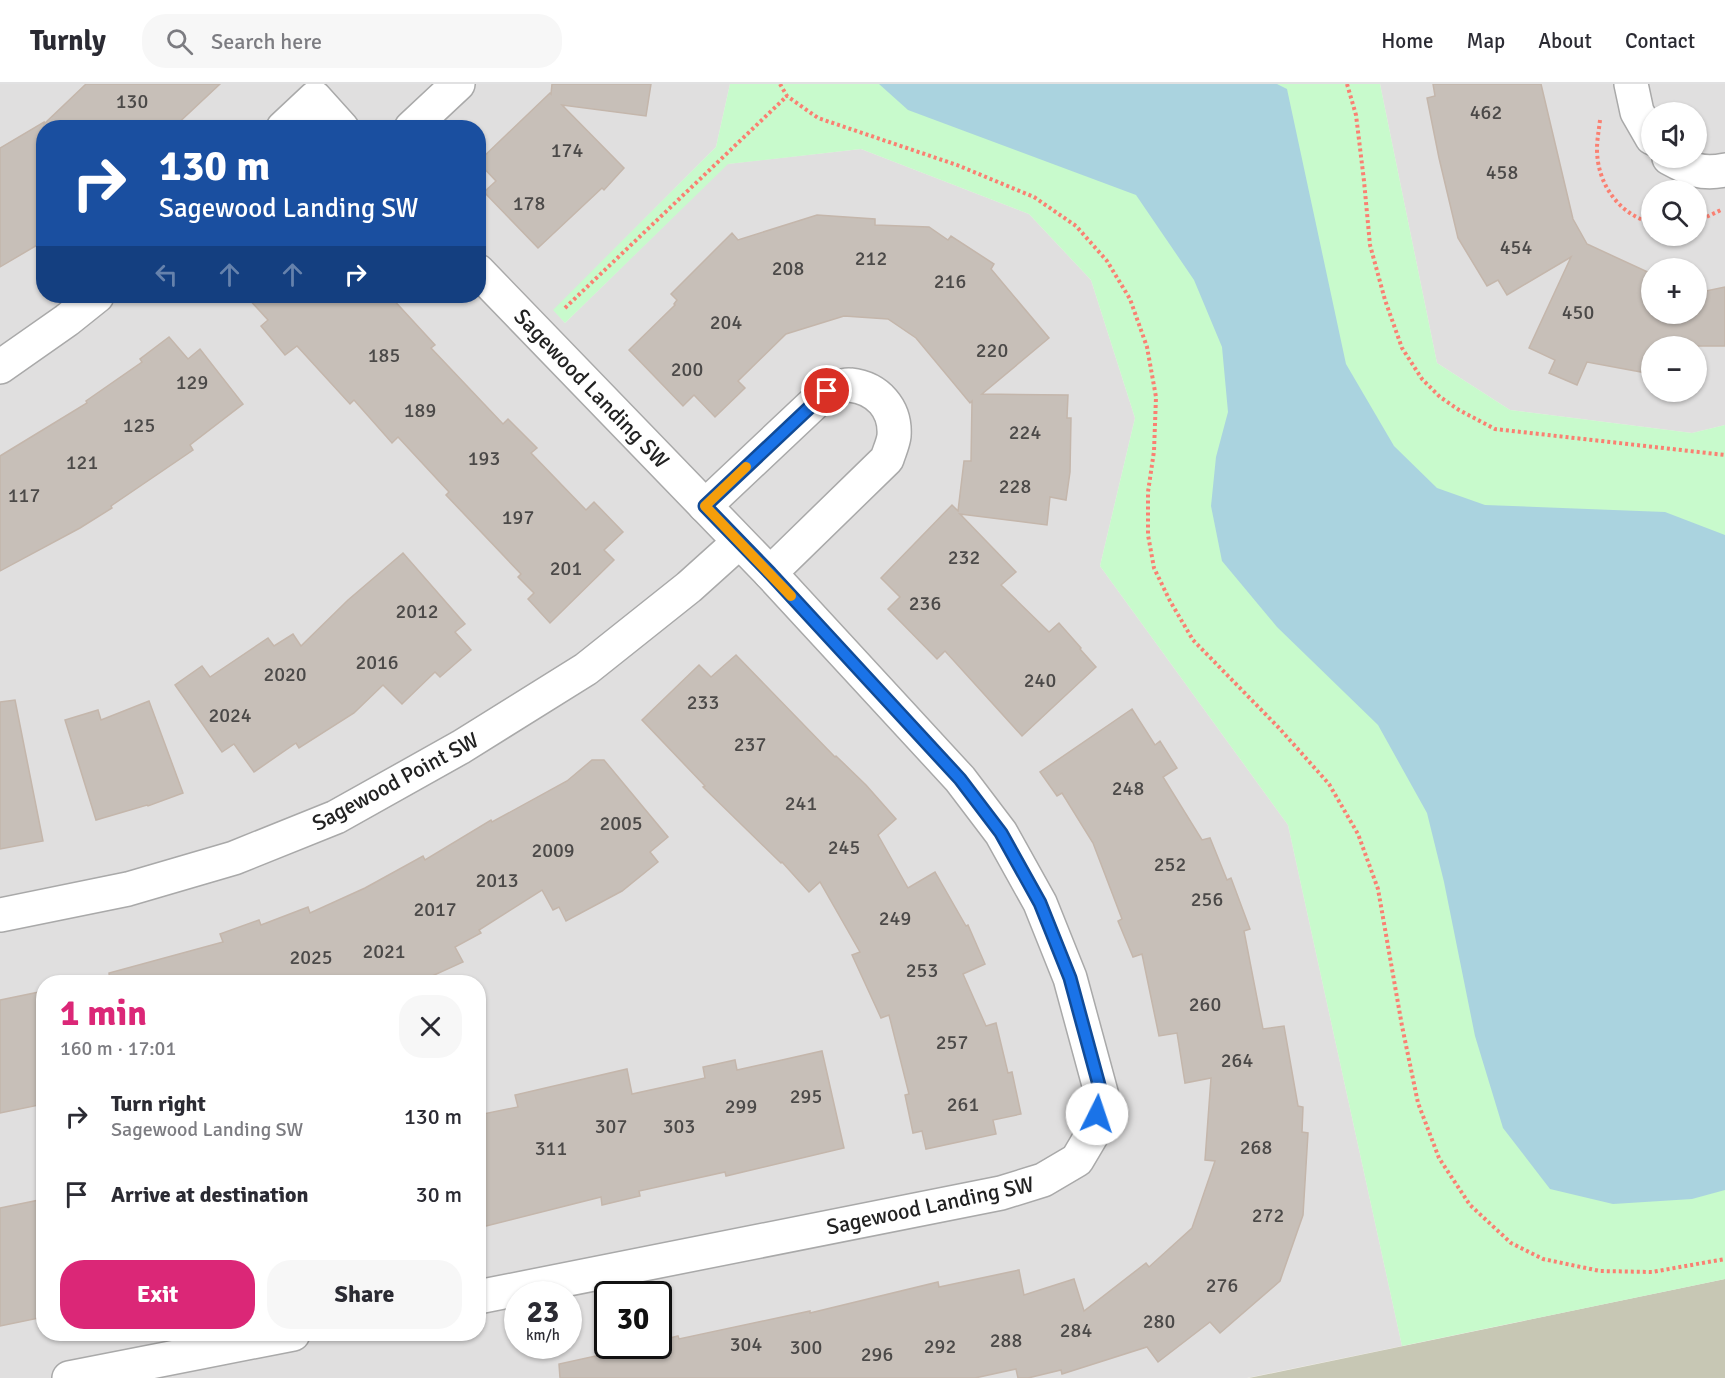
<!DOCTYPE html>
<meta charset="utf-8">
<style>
body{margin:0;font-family:Signika,sans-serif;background:#f7f7f7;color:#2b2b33;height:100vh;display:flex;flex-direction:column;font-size:22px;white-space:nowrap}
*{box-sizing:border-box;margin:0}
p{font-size:20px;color:#7c7c81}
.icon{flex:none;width:33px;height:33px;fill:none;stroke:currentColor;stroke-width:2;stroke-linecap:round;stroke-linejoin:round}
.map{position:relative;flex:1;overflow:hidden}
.drawer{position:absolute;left:36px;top:891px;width:450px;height:366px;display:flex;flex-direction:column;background:#fff;border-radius:24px;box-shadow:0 2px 4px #0004}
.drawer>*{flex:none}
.guide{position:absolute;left:36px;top:36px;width:450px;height:183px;border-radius:24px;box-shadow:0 2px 4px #0004;background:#1a4fa0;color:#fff;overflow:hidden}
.controls{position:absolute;left:1641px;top:18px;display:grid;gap:12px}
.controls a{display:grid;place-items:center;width:66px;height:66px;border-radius:50%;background:#fff;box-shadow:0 2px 4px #0004;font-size:30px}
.speed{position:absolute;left:504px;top:1197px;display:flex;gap:12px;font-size:30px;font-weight:700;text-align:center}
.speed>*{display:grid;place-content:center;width:78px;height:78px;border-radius:50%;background:#fff;box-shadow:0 2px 4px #0004;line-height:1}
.speed small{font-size:15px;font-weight:400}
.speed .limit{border:3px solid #111;border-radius:9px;background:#fff;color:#111}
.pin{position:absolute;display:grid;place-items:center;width:51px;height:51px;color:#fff;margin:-26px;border:3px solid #fff;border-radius:50%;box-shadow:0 2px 6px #0007}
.me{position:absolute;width:66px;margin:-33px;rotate:4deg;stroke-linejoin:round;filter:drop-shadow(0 0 4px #0008)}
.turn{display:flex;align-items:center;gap:21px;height:126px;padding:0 24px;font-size:27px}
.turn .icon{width:78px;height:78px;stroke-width:2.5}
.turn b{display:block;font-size:42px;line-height:51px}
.lanes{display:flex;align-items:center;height:57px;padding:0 24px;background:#0003;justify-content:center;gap:30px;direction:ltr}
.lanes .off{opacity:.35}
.round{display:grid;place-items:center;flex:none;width:63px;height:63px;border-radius:24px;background:#f7f7f7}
.head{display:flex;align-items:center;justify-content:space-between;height:102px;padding:0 24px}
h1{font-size:36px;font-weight:700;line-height:45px;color:#db2777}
.cta{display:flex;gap:12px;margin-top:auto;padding:12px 24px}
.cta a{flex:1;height:69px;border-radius:24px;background:#db2777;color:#fff;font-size:24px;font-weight:700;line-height:69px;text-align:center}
.cta a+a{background:#f7f7f7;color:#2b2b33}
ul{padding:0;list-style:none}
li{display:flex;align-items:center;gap:18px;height:78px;padding:0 24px}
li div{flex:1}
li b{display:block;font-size:22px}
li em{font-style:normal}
header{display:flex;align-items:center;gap:36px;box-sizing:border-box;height:84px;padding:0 30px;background:#fff;border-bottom:2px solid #e1e1e2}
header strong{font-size:28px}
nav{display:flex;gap:33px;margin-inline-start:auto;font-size:21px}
.search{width:420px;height:54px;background:#f7f7f7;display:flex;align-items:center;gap:15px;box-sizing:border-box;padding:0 21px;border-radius:24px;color:#7c7c81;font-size:22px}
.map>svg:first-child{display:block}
.residential{fill:#e0dfdf;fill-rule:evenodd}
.construction{fill:#c7c7b4}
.park{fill:#c8facc}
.water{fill:#aad3df}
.building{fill:#c7bfb8;stroke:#c4b6ab;stroke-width:1.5}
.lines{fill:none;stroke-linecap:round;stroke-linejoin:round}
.minor-casing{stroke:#a9a9a9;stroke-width:36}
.path{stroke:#fa8072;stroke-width:4;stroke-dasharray:3 3;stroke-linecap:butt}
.minor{stroke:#fff;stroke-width:33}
.route-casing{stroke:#114b97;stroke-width:15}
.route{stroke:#1a73e8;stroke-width:10}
.slow{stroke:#f59e0b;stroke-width:10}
.labels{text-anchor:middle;stroke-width:5;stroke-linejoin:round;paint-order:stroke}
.number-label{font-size:20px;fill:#4b4948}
.street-label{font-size:22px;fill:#222;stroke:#fff}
</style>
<header>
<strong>Turnly</strong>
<div class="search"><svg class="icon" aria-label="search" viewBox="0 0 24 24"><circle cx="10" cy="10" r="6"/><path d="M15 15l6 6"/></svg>Search here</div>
<nav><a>Home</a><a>Map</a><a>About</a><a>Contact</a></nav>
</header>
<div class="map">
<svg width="1725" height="1294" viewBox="0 0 1725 1294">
<rect width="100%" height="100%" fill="#f2efe9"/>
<g class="residential">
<path d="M 0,0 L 730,0 L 716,63 L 554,226 L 565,239 L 727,80 L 861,65 L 1029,130 L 1091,196 L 1135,334 L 1100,482 L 1288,741 L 1402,1262 L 1247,1294 L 0,1294 ZM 44,44 L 478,44 L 478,212 L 44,212 ZM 44,898 L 478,898 L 478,1250 L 44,1250 ZM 518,1210 L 568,1210 L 568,1262 L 518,1262 ZM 608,1210 L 658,1210 L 658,1262 L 608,1262 Z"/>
<path d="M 1380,0 L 1725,0 L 1725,341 L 1692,349 L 1510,326 L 1437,279 ZM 1652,28 L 1696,28 L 1696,74 L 1652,74 ZM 1652,106 L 1696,106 L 1696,152 L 1652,152 ZM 1652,184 L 1696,184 L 1696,230 L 1652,230 ZM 1652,262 L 1696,262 L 1696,308 L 1652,308 Z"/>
</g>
<path class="construction" d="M 1725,1195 L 1725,1294 L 1249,1294 Z"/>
<path class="park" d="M 730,0 L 1380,0 L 1437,279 L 1510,326 L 1692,349 L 1725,341 L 1725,1195 L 1402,1262 L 1288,741 L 1100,482 L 1135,334 L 1091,196 L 1029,130 L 861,65 L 728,80 L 565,239 L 553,226 L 716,63 Z"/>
<path class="water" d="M 879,0 L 1277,0 L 1287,5 L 1346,280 L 1394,362 L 1437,404 L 1485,421 L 1665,428 L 1725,451 L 1725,1106 L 1692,1115 L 1613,1120 L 1550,1105 L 1503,1044 L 1475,952 L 1444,798 L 1427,729 L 1378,641 L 1277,543 L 1222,477 L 1211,422 L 1216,373 L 1228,328 L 1222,263 L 1194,196 L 1136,111 L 908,26 Z"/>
<g class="building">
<path d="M 86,0 L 220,0 L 173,44 L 44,44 L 44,157 L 0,183 L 0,64 L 44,38 L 44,40 Z"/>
<path d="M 552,0 L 651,0 L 646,32 L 562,21 L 624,84 L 604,106 L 602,104 L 538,164 L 484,108 L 496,97 L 478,78 L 550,9 L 551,10 Z"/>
<path d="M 1433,0 L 1541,0 L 1573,135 L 1587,160 L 1652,190 L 1652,230 L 1696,230 L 1696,209 L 1725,203 L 1725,262 L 1652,262 L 1652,290 L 1587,278 L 1577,301 L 1549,289 L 1555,276 L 1529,264 L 1571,173 L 1507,211 L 1498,196 L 1487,202 L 1458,154 L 1439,74 L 1427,14 L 1435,12 Z"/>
<path d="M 817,131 L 875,135 L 875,141 L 929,143 L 948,156 L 951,152 L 994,180 L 991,185 L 1049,254 L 982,310 L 1068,311 L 1067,334 L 1071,334 L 1070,388 L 1066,416 L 1050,413 L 1047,441 L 960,430 L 1016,488 L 1001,501 L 1049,548 L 1059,539 L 1081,564 L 1080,565 L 1096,583 L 1022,652 L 945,567 L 937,575 L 888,525 L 900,513 L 881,494 L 952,421 L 958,427 L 964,377 L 971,377 L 972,317 L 970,319 L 916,254 L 888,235 L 844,232 L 786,250 L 738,297 L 745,304 L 715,333 L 694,311 L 683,322 L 629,266 L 675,221 L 674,220 L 677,216 L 671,210 L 732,149 L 738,156 Z"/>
<path d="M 246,212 L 390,212 L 435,261 L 431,264 L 503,340 L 508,335 L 537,364 L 531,369 L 586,426 L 594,418 L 623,448 L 604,466 L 614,476 L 550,539 L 528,515 L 534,509 L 518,493 L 521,490 L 446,411 L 449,408 L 398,353 L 392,359 L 354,316 L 350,320 L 297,262 L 285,271 L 261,242 L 268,236 Z"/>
<path d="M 169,253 L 188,275 L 200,265 L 243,320 L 190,361 L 193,366 L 111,422 L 112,424 L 80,444 L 0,487 L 0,372 L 87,319 L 86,317 L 142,278 L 140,275 Z"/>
<path d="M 403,469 L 465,540 L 455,548 L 471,566 L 440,593 L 435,588 L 402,620 L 383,601 L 354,629 L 299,664 L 296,659 L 254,688 L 234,660 L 222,668 L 175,601 L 202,582 L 210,593 L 268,554 L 274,562 L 293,550 L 301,562 L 348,516 Z"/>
<path d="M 736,571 L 835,673 L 836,672 L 866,701 L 896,735 L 878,751 L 908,804 L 935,788 L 966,842 L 968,841 L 985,880 L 963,890 L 986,942 L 996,939 L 1008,989 L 1012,988 L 1021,1030 L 993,1036 L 996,1050 L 926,1065 L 922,1047 L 913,1049 L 905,1011 L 909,1010 L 889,931 L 881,934 L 852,871 L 860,868 L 820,798 L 809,808 L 782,778 L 781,779 L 703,703 L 705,702 L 642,636 L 699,581 L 711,593 Z"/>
<path d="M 15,616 L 43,757 L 0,765 L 0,618 Z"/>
<path d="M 149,617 L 183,709 L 148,722 L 147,721 L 96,736 L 65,636 L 98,626 L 101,636 Z"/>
<path d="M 1132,625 L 1155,661 L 1160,657 L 1177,684 L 1163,693 L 1202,756 L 1210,754 L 1227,796 L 1231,794 L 1250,845 L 1244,847 L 1263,945 L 1284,942 L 1298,1022 L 1303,1023 L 1302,1048 L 1308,1049 L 1303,1131 L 1280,1197 L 1220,1249 L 1210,1238 L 1158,1278 L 1147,1263 L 1062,1290 L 1061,1286 L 1028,1294 L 1018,1294 L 1016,1285 L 975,1294 L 560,1294 L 559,1280 L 641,1262 L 658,1262 L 658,1257 L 678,1252 L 679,1255 L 810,1227 L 810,1229 L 938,1198 L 939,1203 L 1019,1186 L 1024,1211 L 1074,1195 L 1084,1227 L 1146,1179 L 1149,1183 L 1192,1144 L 1215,1077 L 1205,1076 L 1211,994 L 1185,999 L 1177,949 L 1159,952 L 1142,870 L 1133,873 L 1118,837 L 1122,835 L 1093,759 L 1062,709 L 1057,712 L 1040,688 Z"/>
<path d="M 592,676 L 604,676 L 668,753 L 650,768 L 658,778 L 622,807 L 566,837 L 559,823 L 553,826 L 542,806 L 479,846 L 481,849 L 455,863 L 463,878 L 419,898 L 110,898 L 109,889 L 223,858 L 220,850 L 259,836 L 261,841 L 308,823 L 310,829 L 365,804 L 423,772 L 425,776 L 491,736 L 492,738 L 567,697 Z"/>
<path d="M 44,907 L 44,1020 L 0,1029 L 0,916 Z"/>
<path d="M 822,967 L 844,1064 L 726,1092 L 725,1088 L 639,1107 L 640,1112 L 602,1121 L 601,1113 L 478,1144 L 478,1031 L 518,1023 L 515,1011 L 627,985 L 632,1010 L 705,994 L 703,983 L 735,976 L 737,986 Z"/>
<path d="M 44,1115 L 44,1233 L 0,1242 L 0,1124 Z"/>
</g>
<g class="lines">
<g class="minor-casing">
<g id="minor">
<path d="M 1631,0 L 1637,28 L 1652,54"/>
<path d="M 283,44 L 315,14 L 342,44"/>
<path d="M 411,44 L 458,0"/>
<path d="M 1669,74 C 1689,85 1702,91 1725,86"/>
<path d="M 478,187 L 770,489 L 960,695 L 1001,749 L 1040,819 L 1070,894 L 1102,1012 L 1093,1049 L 1077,1076 L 1043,1096 L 1001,1109 L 478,1213"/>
<path d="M 0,283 L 67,236 L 97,212"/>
<path d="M 705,422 L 827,307 C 834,305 843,300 850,301 C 878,304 896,325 894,352 C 893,360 889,368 887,375 L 770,489"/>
<path d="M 0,831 L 128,805 L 234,774 L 336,733 L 461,663 L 586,585 L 689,503 L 739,458"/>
<path d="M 69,1294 L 293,1250"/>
</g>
</g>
<g class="path">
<path d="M 780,0 L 787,12 L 818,34 L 957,81 L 1034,113 L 1076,142 L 1107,177 L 1130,215 L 1147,263 L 1156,313 L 1154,367 L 1148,408 L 1148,451 L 1154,484 L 1170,517 L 1193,556 L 1279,644 L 1329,700 L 1358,750 L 1378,805 L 1402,942 L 1418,1019 L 1439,1074 L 1470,1121 L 1511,1159 L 1543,1175 L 1600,1187 L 1652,1188 L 1725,1175"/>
<path d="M 1347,0 L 1356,31 L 1364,97 L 1370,161 L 1385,216 L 1402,264 L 1422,295 L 1440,313 L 1459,326 L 1495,345 L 1725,371"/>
<path d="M 1600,36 C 1599,46 1597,55 1597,65 C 1597,99 1618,130 1652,139"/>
<path d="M 1696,138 L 1723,125"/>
<path d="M 565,224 L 787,12"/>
</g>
<use href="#minor" class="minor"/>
</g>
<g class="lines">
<g class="route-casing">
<path id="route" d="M 827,307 L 705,422 L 770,489 L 960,695 L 1001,749 L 1040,819 L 1070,894 L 1102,1012 L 1097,1030"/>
</g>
<use href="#route" class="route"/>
<path class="slow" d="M 746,383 L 705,422 L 791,512"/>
</g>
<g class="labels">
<g class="number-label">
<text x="132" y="24">130</text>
<text x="1486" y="35">462</text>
<text x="567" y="73">174</text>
<text x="1502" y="95">458</text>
<text x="529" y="126">178</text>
<text x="1516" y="170">454</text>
<text x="871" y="181">212</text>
<text x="788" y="191">208</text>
<text x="950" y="204">216</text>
<text x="1578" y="235">450</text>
<text x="726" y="245">204</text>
<text x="992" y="273">220</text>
<text x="384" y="278">185</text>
<text x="687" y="292">200</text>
<text x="192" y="305">129</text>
<text x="420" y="333">189</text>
<text x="139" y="348">125</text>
<text x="1025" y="355">224</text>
<text x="484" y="381">193</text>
<text x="82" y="385">121</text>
<text x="1015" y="409">228</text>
<text x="24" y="418">117</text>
<text x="518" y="440">197</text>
<text x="964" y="480">232</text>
<text x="566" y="491">201</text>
<text x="925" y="526">236</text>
<text x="417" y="534">2012</text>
<text x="377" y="585">2016</text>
<text x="285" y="597">2020</text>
<text x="1040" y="603">240</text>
<text x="703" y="625">233</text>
<text x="230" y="638">2024</text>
<text x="750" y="667">237</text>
<text x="1128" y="711">248</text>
<text x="801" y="726">241</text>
<text x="621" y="746">2005</text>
<text x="844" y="770">245</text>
<text x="553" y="773">2009</text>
<text x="1170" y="787">252</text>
<text x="497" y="803">2013</text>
<text x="1207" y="822">256</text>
<text x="435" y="832">2017</text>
<text x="895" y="841">249</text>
<text x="384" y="874">2021</text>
<text x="311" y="880">2025</text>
<text x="922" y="893">253</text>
<text x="1205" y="927">260</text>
<text x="952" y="965">257</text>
<text x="1237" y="983">264</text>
<text x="806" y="1019">295</text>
<text x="963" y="1027">261</text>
<text x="741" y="1029">299</text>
<text x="611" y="1049">307</text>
<text x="679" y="1049">303</text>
<text x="1256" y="1070">268</text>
<text x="551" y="1071">311</text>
<text x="1268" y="1138">272</text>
<text x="1222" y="1208">276</text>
<text x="1159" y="1244">280</text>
<text x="1076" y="1253">284</text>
<text x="1006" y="1263">288</text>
<text x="746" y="1267">304</text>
<text x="940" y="1269">292</text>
<text x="806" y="1270">300</text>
<text x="877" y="1277">296</text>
</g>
<g class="street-label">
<text transform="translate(592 304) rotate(46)" y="8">Sagewood Landing SW</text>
<text transform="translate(395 697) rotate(-28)" y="8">Sagewood Point SW</text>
<text transform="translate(930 1121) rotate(-12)" y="8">Sagewood Landing SW</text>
</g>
</g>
</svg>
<div class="controls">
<a><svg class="icon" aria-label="sound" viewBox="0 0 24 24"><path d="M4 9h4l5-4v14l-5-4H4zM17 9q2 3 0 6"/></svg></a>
<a><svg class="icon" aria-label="search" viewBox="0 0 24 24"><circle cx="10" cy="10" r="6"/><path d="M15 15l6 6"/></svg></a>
<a>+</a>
<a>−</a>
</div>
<div class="speed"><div>23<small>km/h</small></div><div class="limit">30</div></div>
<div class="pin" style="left:827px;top:307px;background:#d93025"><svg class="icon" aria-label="arrive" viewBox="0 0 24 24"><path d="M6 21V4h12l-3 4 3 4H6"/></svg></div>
<svg class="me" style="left:1097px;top:1030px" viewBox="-20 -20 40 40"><circle r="19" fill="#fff"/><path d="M0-13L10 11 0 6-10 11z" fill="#1a73e8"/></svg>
<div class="guide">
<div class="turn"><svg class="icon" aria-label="right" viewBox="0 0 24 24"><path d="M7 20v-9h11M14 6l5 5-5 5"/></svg><div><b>130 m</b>Sagewood Landing SW</div></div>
<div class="lanes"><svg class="icon off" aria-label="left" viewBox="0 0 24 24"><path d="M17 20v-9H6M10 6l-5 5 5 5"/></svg><svg class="icon off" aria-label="ahead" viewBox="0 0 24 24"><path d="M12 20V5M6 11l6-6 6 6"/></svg><svg class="icon off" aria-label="ahead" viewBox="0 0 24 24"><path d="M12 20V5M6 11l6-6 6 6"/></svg><svg class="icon" aria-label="right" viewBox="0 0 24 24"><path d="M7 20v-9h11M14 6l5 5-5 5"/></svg></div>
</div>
<section class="drawer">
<div class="head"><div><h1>1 min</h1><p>160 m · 17:01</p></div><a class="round"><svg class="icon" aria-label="close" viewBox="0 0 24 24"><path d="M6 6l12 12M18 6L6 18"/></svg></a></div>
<ul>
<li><svg class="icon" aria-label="right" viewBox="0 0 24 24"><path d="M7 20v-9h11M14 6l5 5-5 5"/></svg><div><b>Turn right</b><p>Sagewood Landing SW</p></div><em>130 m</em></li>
<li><svg class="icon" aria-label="arrive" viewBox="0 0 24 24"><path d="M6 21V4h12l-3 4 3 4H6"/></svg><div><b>Arrive at destination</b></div><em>30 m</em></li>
</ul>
<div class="cta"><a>Exit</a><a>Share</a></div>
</section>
</div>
